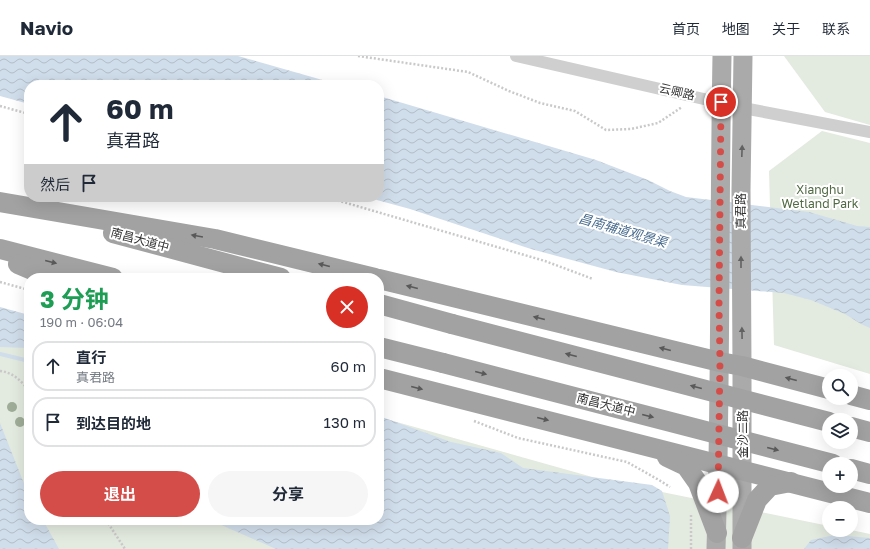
<!DOCTYPE html>
<html lang="zh">
<meta charset="utf-8">
<style>
body{margin:0;font-family:"Golos Text","Noto Sans SC",sans-serif;background:#f6f6f7;color:#1f2937;height:100vh;display:flex;flex-direction:column;font-size:15px;white-space:nowrap}
*{box-sizing:border-box;margin:0}
p{font-size:13px;color:#747a83}
.icon{flex:none;width:22px;height:22px;fill:none;stroke:currentColor;stroke-width:2;stroke-linecap:round;stroke-linejoin:round}
.map{position:relative;flex:1;overflow:hidden}
.details{position:absolute;left:24px;top:217px;width:360px;height:252px;display:flex;flex-direction:column;background:#fff;border-radius:16px;box-shadow:0 4px 16px #0002}
.details>*{flex:none}
.top-card{position:absolute;left:24px;top:24px;width:360px;height:122px;border-radius:16px;box-shadow:0 4px 16px #0002;background:#fff;color:#1f2937;overflow:hidden}
.fabs{position:absolute;left:822px;top:313px;display:grid;gap:8px}
.fabs a{display:grid;place-items:center;width:36px;height:36px;border-radius:50%;background:#fff;box-shadow:0 4px 16px #0002;font-size:20px}
.pin{position:absolute;display:grid;place-items:center;width:34px;height:34px;color:#fff;margin:-17px;border:2px solid #fff;border-radius:50%;box-shadow:0 1px 4px #0007}
.me{position:absolute;width:44px;margin:-22px;rotate:2deg;stroke-linejoin:round;filter:drop-shadow(0 0 3px #0008)}
.turn{display:flex;align-items:center;gap:14px;height:84px;padding:0 16px;font-size:18px}
.turn .icon{width:52px;height:52px;stroke-width:2.5}
.turn b{display:block;font-size:28px;line-height:34px}
.then{display:flex;align-items:center;height:38px;padding:0 16px;background:#0003;gap:8px;font-size:15px}
.round{display:grid;place-items:center;flex:none;width:42px;height:42px;border-radius:21px;background:#f6f6f7}
.overview{display:flex;align-items:center;justify-content:space-between;height:68px;padding:0 16px}
h1{font-size:24px;font-weight:700;line-height:30px;color:#1e9e55}
.cta{display:flex;gap:8px;margin-top:auto;padding:8px 16px}
.cta a{flex:1;height:46px;border-radius:24px;background:#d54d48;color:#fff;font-size:16px;font-weight:700;line-height:46px;text-align:center}
.cta a+a{background:#f6f6f7;color:#1f2937}
ul{padding:0;list-style:none}
li{display:flex;align-items:center;gap:12px;height:50px;margin:0 8px 6px;padding:0 8px;border:2px solid #e0e1e3;border-radius:16px}
li div{flex:1}
li b{display:block;font-size:15px}
li em{font-style:normal}
header{display:flex;align-items:center;gap:24px;box-sizing:border-box;height:56px;padding:0 20px;background:#fff;border-bottom:1px solid #e0e1e3}
header strong{font-size:19px}
nav{display:flex;gap:22px;margin-inline-start:auto;font-size:14px}
.map>svg:first-child{display:block}
.park{fill:#e3eadf}
.water{fill:url(#water-waves)}
.lines{fill:none;stroke-linecap:round;stroke-linejoin:round}
.stream{stroke:#d0ddea;stroke-width:4}
.path{stroke:#c9c9c9;stroke-width:2.5;stroke-dasharray:2 2;stroke-linecap:butt}
.minor{stroke:#cfcfcf;stroke-width:12}
.primary{stroke:#aaa;stroke-width:19}
.trunk{stroke:#a2a2a2;stroke-width:20}
.trunk-bridge{stroke:#a2a2a2;stroke-width:20}
.tree{fill:#9fad98}
.oneway{fill:#626262}
.oneway2{fill:#595959}
.route{stroke:#d54d48;stroke-width:7;stroke-dasharray:0 12.6}
.labels{text-anchor:middle;stroke-width:4;stroke-linejoin:round;paint-order:stroke}
.street-label{font-size:12px;fill:#323232;stroke:#fff}
.park-label{font-size:12px;fill:#516a43;stroke:#fff}
.water-label{font-size:13px;font-style:italic;fill:#476a8d;stroke:#fff}
</style>
<header>
<strong>Navio</strong>
<nav><a>首页</a><a>地图</a><a>关于</a><a>联系</a></nav>
</header>
<div class="map">
<svg width="870" height="493" viewBox="0 0 870 493">
<defs>
<pattern id="water-waves" width="16" height="10" patternUnits="userSpaceOnUse"><rect width="16" height="10" fill="#d0ddea"/><path d="M0 5q4-4 8 0t8 0" fill="none" stroke="#b3bec9"/></pattern>
</defs>
<rect width="100%" height="100%" fill="#fff"/>
<g class="park">
<path d="M 784,0 L 870,0 L 870,69 L 825,56 Z"/>
<path d="M 822,75 L 870,87 L 870,318 L 774,289 L 769,115 Z"/>
<path d="M 0,256 L 29,264 L 29,464 L 379,464 L 379,361 L 603,424 L 829,470 L 829,474 L 851,474 L 870,478 L 870,493 L 0,493 Z"/>
</g>
<g class="water">
<path d="M 0,0 L 238,0 L 340,29 L 29,29 L 29,48 L 0,40 Z"/>
<path d="M 379,40 L 596,104 L 648,124 L 670,135 L 686,141 L 809,156 L 857,170 L 870,171 L 870,272 L 861,268 L 845,258 L 811,244 L 784,237 L 682,229 L 616,216 L 531,193 L 410,153 L 366,141 L 379,141 Z"/>
<path d="M 0,251 L 29,259 L 29,292 L 0,291 Z"/>
<path d="M 379,360 L 451,386 L 501,397 L 523,412 L 652,429 L 662,435 L 670,460 L 668,493 L 276,493 L 210,464 L 379,464 Z"/>
<path d="M 0,367 L 29,440 L 29,464 L 43,464 L 59,493 L 0,493 Z"/>
<path d="M 835,479 L 870,482 L 870,493 L 804,493 L 811,484 Z"/>
</g>
<g class="lines">
<path class="stream" d="M 0,298 L 29,305"/>
<g class="path">
<path d="M 358,0 L 468,16 L 509,35 L 540,47 L 575,55 L 606,74 L 631,73 L 658,67 L 682,51"/>
<path d="M 0,50 L 29,58"/>
<path d="M 326,141 L 545,205 L 593,223"/>
<path d="M 0,226 L 29,234"/>
<path d="M 0,315 C 12,316 22,325 29,335"/>
<path d="M 474,365 L 518,382 L 627,406 L 659,424 L 670,431"/>
<path d="M 106,464 L 125,493"/>
<path d="M 691,493 L 691,458"/>
</g>
<path class="minor" d="M 516,0 L 743,52 L 870,76"/>
<g class="primary">
<path d="M 716,493 C 721,329 719,164 722,0"/>
<path d="M 742,493 L 742,310 L 741,134 L 743,0"/>
</g>
<g class="trunk">
<path d="M 0,146 L 215,183 L 375,222"/>
<path d="M 113,177 L 281,222"/>
<path d="M 0,193 L 113,222"/>
<path d="M 18,208 L 51,222"/>
<path d="M 379,223 L 720,306 L 742,310 L 829,333"/>
<path d="M 379,248 L 452,268"/>
<path d="M 379,291 L 443,307"/>
<path d="M 379,322 L 870,447"/>
<path d="M 851,339 L 870,344"/>
<path d="M 851,371 L 870,376"/>
<path d="M 667,401 L 686,410 L 698,427 L 717,477"/>
<path d="M 851,413 L 870,418"/>
<path d="M 742,482 L 757,444 L 770,430 L 791,426"/>
</g>
<g class="trunk-bridge">
<path d="M 452,268 L 829,366"/>
<path d="M 443,307 L 833,408"/>
</g>
</g>
<g class="tree">
<circle cx="12" cy="351" r="5"/>
<circle cx="20" cy="366" r="5"/>
</g>
<defs><path id="oneway-solid" d="M-6-.8H1V-3.2L6.5 0L1 3.2V.8H-6Z"/></defs>
<g class="oneway">
<use href="#oneway-solid" transform="translate(742 95) rotate(-88)"/>
<use href="#oneway-solid" transform="translate(741 206) rotate(-90)"/>
<use href="#oneway-solid" transform="translate(742 277) rotate(-91)"/>
</g>
<g class="oneway2">
<use href="#oneway-solid" transform="translate(197 180) rotate(-170)"/>
<use href="#oneway-solid" transform="translate(51 206) rotate(14)"/>
<use href="#oneway-solid" transform="translate(324 209) rotate(-166)"/>
<use href="#oneway-solid" transform="translate(412 231) rotate(-166)"/>
<use href="#oneway-solid" transform="translate(539 262) rotate(-166)"/>
<use href="#oneway-solid" transform="translate(665 293) rotate(-166)"/>
<use href="#oneway-solid" transform="translate(571 299) rotate(-165)"/>
<use href="#oneway-solid" transform="translate(481 317) rotate(14)"/>
<use href="#oneway-solid" transform="translate(791 323) rotate(-165)"/>
<use href="#oneway-solid" transform="translate(696 331) rotate(-165)"/>
<use href="#oneway-solid" transform="translate(417 332) rotate(14)"/>
<use href="#oneway-solid" transform="translate(648 360) rotate(14)"/>
<use href="#oneway-solid" transform="translate(543 363) rotate(14)"/>
<use href="#oneway-solid" transform="translate(773 393) rotate(14)"/>
</g>
<g class="lines">
<path class="route" d="M 718,436 L 720,306 L 719,250 L 721,46"/>
</g>
<g class="labels">
<g class="street-label">
<text transform="translate(677 36) rotate(13)" y="4">云卿路</text>
<text transform="translate(741 155) rotate(-90)" y="4">真君路</text>
<text transform="translate(140 184) rotate(15)" y="4">南昌大道中</text>
<text transform="translate(606 349) rotate(14)" y="4">南昌大道中</text>
<text transform="translate(743 378) rotate(-90)" y="4">金沙二路</text>
</g>
<g class="park-label">
<text x="820" y="138">Xianghu<tspan x="820" dy="14">Wetland Park</tspan></text>
</g>
<g class="water-label">
<text transform="translate(623 174) rotate(16)" y="5">昌南辅道观景渠</text>
</g>
</g>
</svg>
<div class="fabs">
<a><svg class="icon" aria-label="search" viewBox="0 0 24 24"><circle cx="10" cy="10" r="6"/><path d="M15 15l6 6"/></svg></a>
<a><svg class="icon" aria-label="layers" viewBox="0 0 24 24"><path d="M12 4l9 5-9 5-9-5zM3 14l9 5 9-5"/></svg></a>
<a>+</a>
<a>−</a>
</div>
<div class="pin" style="left:721px;top:46px;background:#d93025"><svg class="icon" aria-label="arrive" viewBox="0 0 24 24"><path d="M6 21V4h12l-3 4 3 4H6"/></svg></div>
<svg class="me" style="left:718px;top:436px" viewBox="-20 -20 40 40"><circle r="19" fill="#fff"/><path d="M0-13L10 11 0 6-10 11z" fill="#d54d48"/></svg>
<div class="top-card">
<div class="turn"><svg class="icon" aria-label="ahead" viewBox="0 0 24 24"><path d="M12 20V5M6 11l6-6 6 6"/></svg><div><b>60 m</b>真君路</div></div>
<div class="then">然后<svg class="icon" aria-label="arrive" viewBox="0 0 24 24"><path d="M6 21V4h12l-3 4 3 4H6"/></svg></div>
</div>
<section class="details">
<div class="overview"><div><h1>3 分钟</h1><p>190 m · 06:04</p></div><a class="round" style="background:#d93025;color:#fff"><svg class="icon" aria-label="close" viewBox="0 0 24 24"><path d="M6 6l12 12M18 6L6 18"/></svg></a></div>
<ul>
<li><svg class="icon" aria-label="ahead" viewBox="0 0 24 24"><path d="M12 20V5M6 11l6-6 6 6"/></svg><div><b>直行</b><p>真君路</p></div><em>60 m</em></li>
<li><svg class="icon" aria-label="arrive" viewBox="0 0 24 24"><path d="M6 21V4h12l-3 4 3 4H6"/></svg><div><b>到达目的地</b></div><em>130 m</em></li>
</ul>
<div class="cta"><a>退出</a><a>分享</a></div>
</section>
</div>
